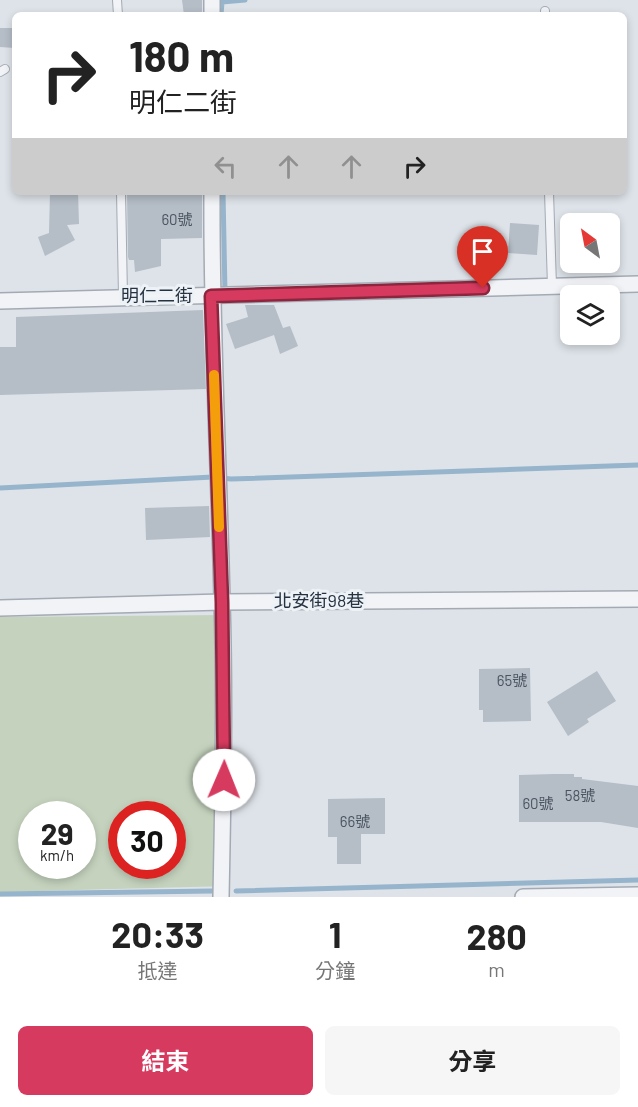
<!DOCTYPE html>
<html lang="zh-TW">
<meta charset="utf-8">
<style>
body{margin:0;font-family:Barlow,"Noto Sans TC",sans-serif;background:#f6f6f6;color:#222;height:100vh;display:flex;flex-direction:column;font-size:22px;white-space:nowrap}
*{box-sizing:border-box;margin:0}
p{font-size:20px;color:#767676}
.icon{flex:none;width:33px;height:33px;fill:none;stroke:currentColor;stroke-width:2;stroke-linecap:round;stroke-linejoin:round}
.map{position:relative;height:897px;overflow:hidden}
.details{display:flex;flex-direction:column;background:#fff;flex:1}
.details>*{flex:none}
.top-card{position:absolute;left:12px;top:12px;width:615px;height:183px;border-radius:9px;box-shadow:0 3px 9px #0003;background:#fff;color:#222;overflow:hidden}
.needle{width:39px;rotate:328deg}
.fabs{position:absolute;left:560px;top:213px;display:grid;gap:12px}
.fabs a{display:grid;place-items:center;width:60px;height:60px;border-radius:9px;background:#fff;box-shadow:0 3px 9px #0003;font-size:30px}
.speed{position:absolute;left:18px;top:801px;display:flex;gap:12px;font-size:30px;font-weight:700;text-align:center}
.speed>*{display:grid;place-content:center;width:78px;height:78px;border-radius:50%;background:#fff;box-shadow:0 3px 9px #0003;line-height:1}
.speed small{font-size:15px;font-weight:400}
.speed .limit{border:9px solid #d22;background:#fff;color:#111}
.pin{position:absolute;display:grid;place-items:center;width:51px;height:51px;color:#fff;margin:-62px -26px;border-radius:50% 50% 50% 0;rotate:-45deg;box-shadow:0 0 6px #0007}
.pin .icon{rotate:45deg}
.me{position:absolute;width:66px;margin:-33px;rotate:1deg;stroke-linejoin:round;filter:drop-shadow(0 0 4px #0008)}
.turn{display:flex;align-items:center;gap:21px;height:126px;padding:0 18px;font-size:27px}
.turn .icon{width:78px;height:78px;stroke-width:2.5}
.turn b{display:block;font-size:42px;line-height:51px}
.lanes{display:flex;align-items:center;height:57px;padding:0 18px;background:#0003;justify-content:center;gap:30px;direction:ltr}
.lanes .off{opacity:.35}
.eta{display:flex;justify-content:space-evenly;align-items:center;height:102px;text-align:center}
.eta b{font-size:36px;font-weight:700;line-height:42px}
.cta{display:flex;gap:12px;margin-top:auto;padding:12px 18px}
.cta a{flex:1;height:69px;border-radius:9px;background:#d73a5f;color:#fff;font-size:24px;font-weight:700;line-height:69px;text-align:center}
.cta a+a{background:#f6f6f6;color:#222}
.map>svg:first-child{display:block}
.green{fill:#c5d3be;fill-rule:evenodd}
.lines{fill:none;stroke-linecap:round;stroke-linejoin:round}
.stream{stroke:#96b4cb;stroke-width:5}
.building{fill:#b5bdc6}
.service-casing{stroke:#a3aab3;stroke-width:10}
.minor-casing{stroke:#a3aab3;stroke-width:18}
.service{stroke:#f1f3f7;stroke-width:8}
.minor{stroke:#f1f3f7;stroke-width:15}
.route-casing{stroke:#8c263e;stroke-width:15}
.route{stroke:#d73a5f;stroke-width:10}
.slow{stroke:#f59e0b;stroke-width:10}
.labels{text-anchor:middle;stroke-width:6;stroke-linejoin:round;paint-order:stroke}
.number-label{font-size:15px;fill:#4a5562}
.street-label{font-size:18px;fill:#263240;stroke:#edf2f6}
</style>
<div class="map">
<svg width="638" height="897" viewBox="0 0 638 897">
<rect width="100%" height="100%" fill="#dee3e9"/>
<path class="green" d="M 220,615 L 220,768 L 230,886 L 0,892 L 0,617 ZM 32,814 L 82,814 L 82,866 L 32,866 ZM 122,814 L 172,814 L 172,866 L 122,866 Z"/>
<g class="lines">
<g class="stream">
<path d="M 221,15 L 222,2 L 245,0"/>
<path d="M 223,192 L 225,293"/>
<path d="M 0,488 L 213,477 L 231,479 L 638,465"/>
<path d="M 236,891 L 638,880"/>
<path d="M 0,894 L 212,891"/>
</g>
</g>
<g class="building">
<path d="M 182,0 L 202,0 L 202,15 L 184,15 Z"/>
<path d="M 0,28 L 15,28 L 15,48 L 0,47 Z"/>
<path d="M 50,192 L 78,192 L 79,224 L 67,225 L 75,240 L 45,256 L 38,237 L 49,233 Z"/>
<path d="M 127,192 L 202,192 L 202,238 L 161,239 L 161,266 L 135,272 L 134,260 L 129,260 L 128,257 Z"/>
<path d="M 510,223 L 539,225 L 537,255 L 508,253 Z"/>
<path d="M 245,305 L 274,305 L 283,328 L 290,326 L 298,346 L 280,354 L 274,335 L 235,349 L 226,324 L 248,317 Z"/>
<path d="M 203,310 L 206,389 L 0,395 L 0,347 L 16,347 L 16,317 Z"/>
<path d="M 209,506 L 210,537 L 146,540 L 145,508 Z"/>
<path d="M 530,668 L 531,721 L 483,722 L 483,710 L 479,710 L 479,669 Z"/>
<path d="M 597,671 L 616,701 L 587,719 L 589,722 L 568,736 L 547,702 Z"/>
<path d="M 554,774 L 574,774 L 574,777 L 582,777 L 582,779 L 638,786 L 638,828 L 601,822 L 519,822 L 519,775 Z"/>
<path d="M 385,798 L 385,834 L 361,834 L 361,864 L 337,864 L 337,837 L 328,837 L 328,799 Z"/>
</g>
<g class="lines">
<g class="service-casing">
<g id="service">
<path d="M 117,0 L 118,15"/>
<path d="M 545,11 L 545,15"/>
<path d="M 0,72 L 5,69"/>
<path d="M 121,192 L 123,296"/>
<path d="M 549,192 L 552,286"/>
</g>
</g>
<g class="minor-casing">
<g id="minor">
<path d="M 212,15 L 212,0"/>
<path d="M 212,192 C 211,329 219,465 222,601 C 225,700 223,798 221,897"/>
<path d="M 0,301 L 638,284"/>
<path d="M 0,608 L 222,602 L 638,599"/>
<path d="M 523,897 L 638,895"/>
</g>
</g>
<use href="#service" class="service"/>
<use href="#minor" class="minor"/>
</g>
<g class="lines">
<g class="route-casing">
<path id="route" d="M 224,780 L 222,602 L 211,296 L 483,288"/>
</g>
<use href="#route" class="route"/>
<path class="slow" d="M 214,375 L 219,527"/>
</g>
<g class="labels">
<g class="number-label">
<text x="177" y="225">60號</text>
<text x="512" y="686">65號</text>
<text x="580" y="801">58號</text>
<text x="538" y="809">60號</text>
<text x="355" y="827">66號</text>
</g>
<g class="street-label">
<text x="157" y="302">明仁二街</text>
<text x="319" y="607">北安街98巷</text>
</g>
</g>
</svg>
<div class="fabs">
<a><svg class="needle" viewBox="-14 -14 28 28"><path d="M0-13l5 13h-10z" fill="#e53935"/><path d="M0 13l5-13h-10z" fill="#767676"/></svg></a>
<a><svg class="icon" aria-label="layers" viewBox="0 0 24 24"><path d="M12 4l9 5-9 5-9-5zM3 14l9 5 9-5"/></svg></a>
</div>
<div class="speed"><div>29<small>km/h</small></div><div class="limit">30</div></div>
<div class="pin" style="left:483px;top:288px;background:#d93025"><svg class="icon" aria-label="arrive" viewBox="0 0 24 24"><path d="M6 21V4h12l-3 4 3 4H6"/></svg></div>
<svg class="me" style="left:224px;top:780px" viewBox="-20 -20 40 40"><circle r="19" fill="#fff"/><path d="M0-13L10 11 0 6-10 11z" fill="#d73a5f"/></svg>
<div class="top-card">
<div class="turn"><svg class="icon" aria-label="right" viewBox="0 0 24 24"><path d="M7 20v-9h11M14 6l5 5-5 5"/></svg><div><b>180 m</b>明仁二街</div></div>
<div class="lanes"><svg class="icon off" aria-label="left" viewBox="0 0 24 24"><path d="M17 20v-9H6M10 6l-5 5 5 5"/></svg><svg class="icon off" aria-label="ahead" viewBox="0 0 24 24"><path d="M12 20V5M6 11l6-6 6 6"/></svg><svg class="icon off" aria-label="ahead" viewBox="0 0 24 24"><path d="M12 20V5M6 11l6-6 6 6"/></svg><svg class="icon" aria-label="right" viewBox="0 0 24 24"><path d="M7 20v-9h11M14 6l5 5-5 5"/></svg></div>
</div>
</div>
<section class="details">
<div class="eta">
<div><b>20:33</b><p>抵達</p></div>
<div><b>1</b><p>分鐘</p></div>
<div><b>280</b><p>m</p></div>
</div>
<div class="cta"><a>結束</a><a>分享</a></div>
</section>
